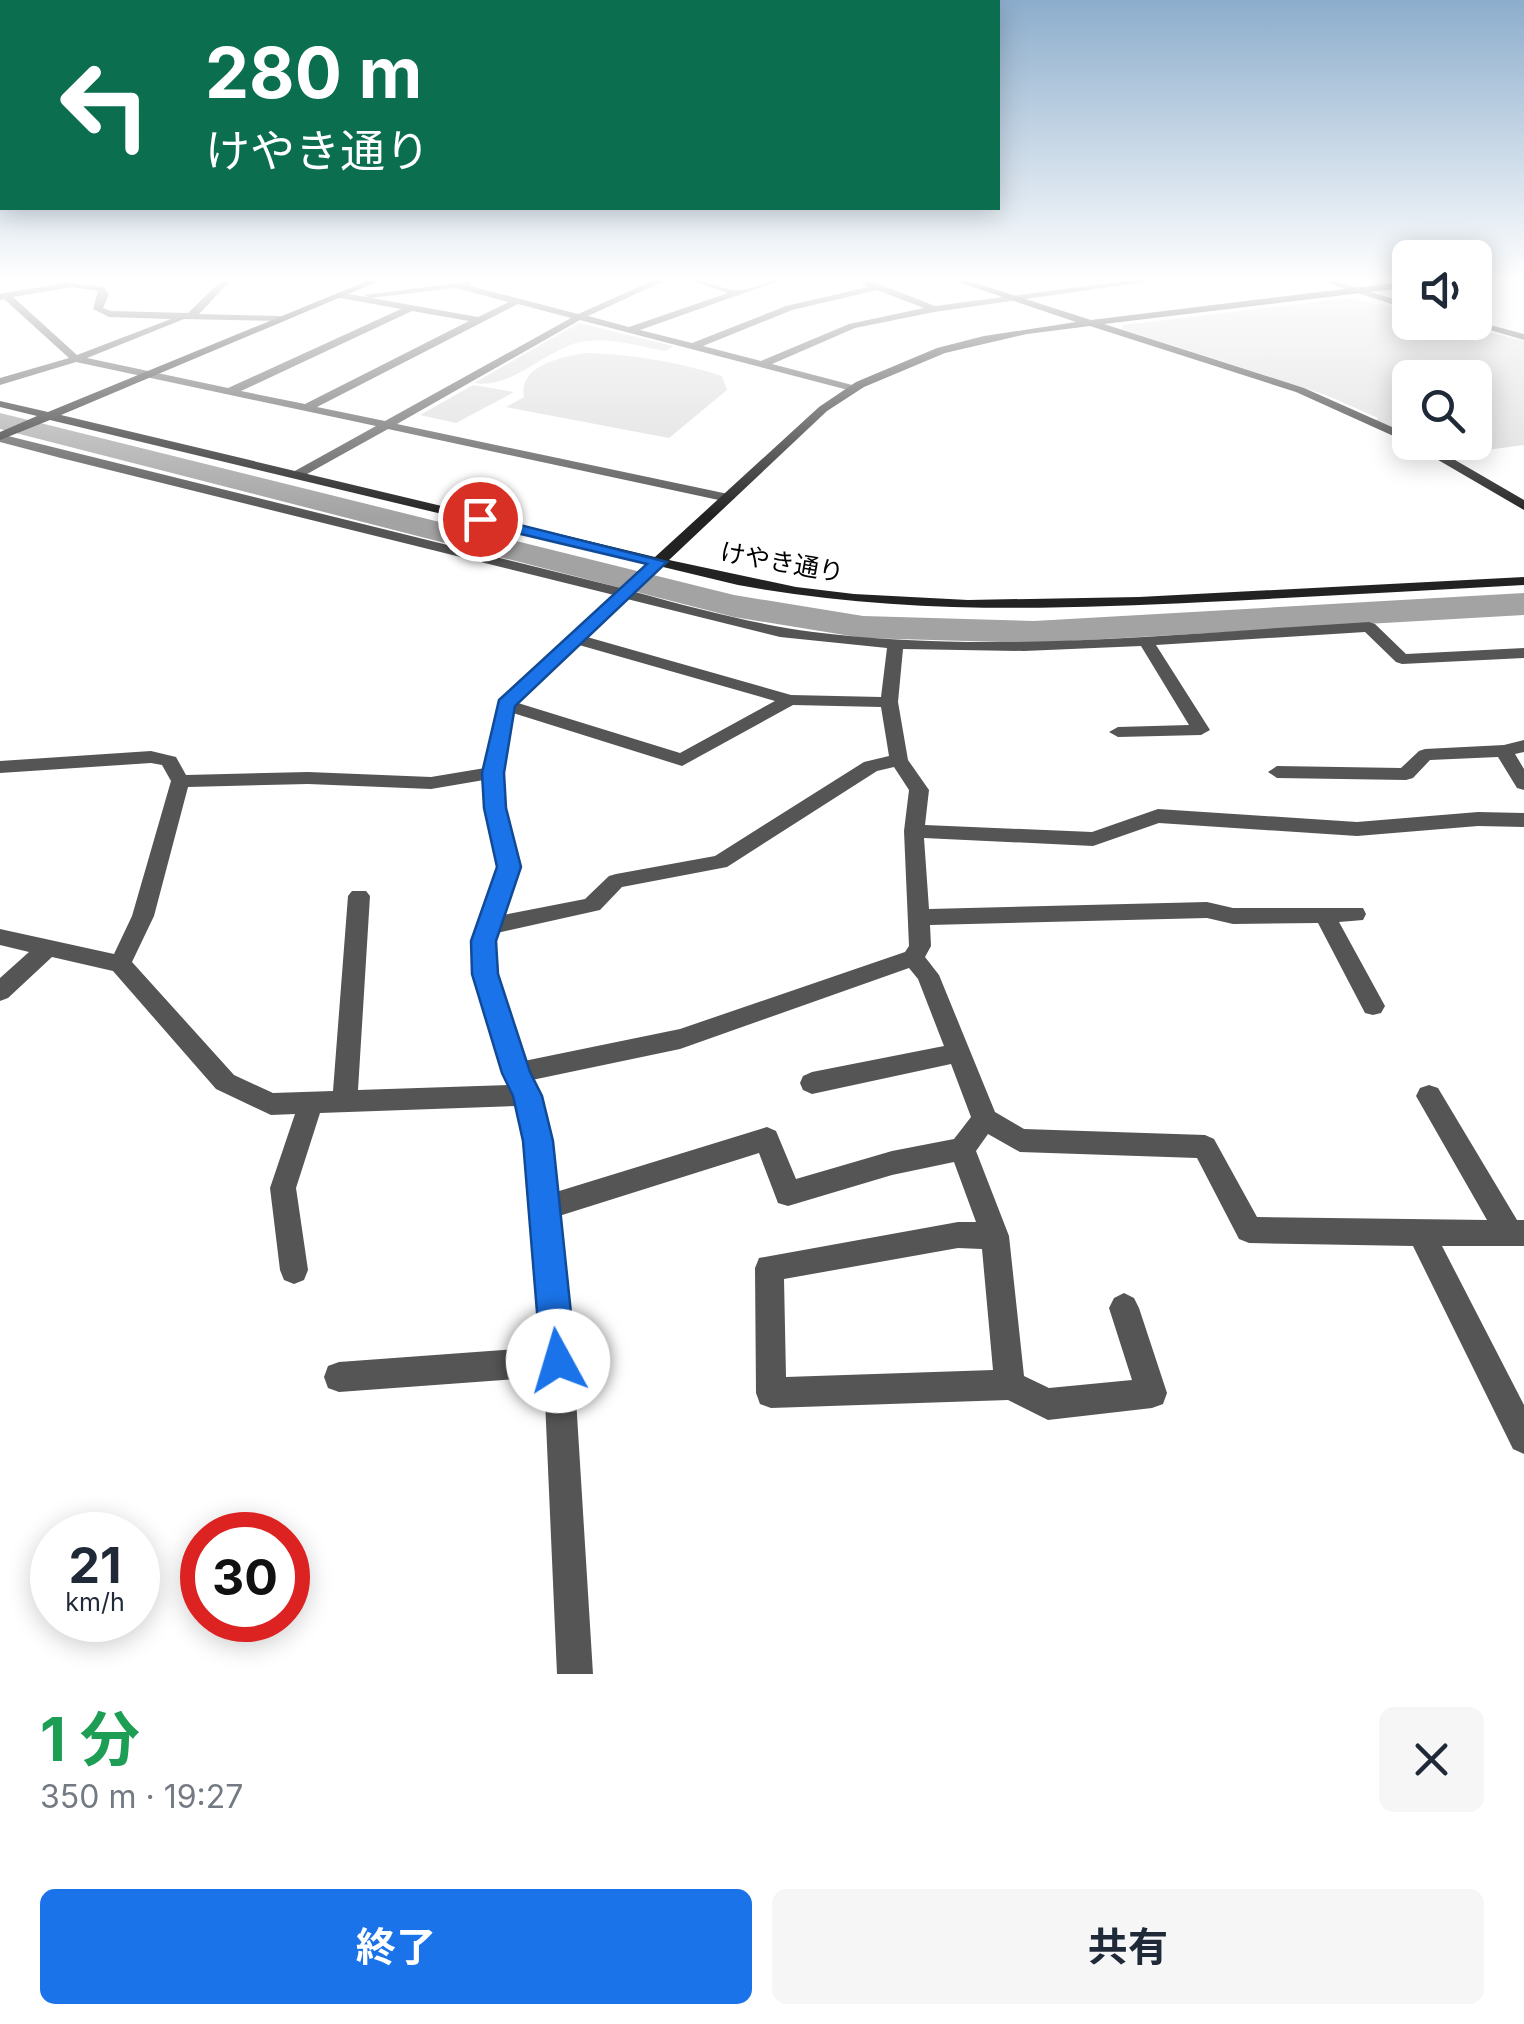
<!DOCTYPE html>
<html lang="ja">
<meta charset="utf-8">
<style>
body{margin:0;font-family:Inter,"Noto Sans JP",sans-serif;background:#f6f6f7;color:#1f2937;height:100vh;display:flex;flex-direction:column;font-size:38px;white-space:nowrap}
*{box-sizing:border-box;margin:0}
p{font-size:32px;color:#747a83}
.icon{flex:none;width:55px;height:55px;fill:none;stroke:currentColor;stroke-width:2;stroke-linecap:round;stroke-linejoin:round}
.map{position:relative;height:1674px;overflow:hidden}
.side{display:flex;flex-direction:column;background:#fff;flex:1}
.side>*{flex:none}
.banner{position:absolute;left:0px;top:0px;width:1000px;height:210px;box-shadow:0 5px 25px #0003;background:#0b6e4f;color:#fff;overflow:hidden}
.buttons{position:absolute;left:1392px;top:240px;display:grid;gap:20px}
.buttons a{display:grid;place-items:center;width:100px;height:100px;border-radius:15px;background:#fff;box-shadow:0 5px 25px #0003;font-size:50px}
.speed{position:absolute;left:30px;top:1512px;display:flex;gap:20px;font-size:50px;font-weight:700;text-align:center}
.speed>*{display:grid;place-content:center;width:130px;height:130px;border-radius:50%;background:#fff;box-shadow:0 5px 25px #0003;line-height:1}
.speed small{font-size:25px;font-weight:400}
.speed .limit{border:15px solid #d22;background:#fff;color:#111}
.pin{position:absolute;display:grid;place-items:center;width:85px;height:85px;color:#fff;margin:-42px;border:5px solid #fff;border-radius:50%;box-shadow:0 2px 10px #0007}
.me{position:absolute;width:110px;margin:-55px;rotate:354deg;stroke-linejoin:round;filter:drop-shadow(0 0 8px #0008)}
.turn{display:flex;align-items:center;gap:35px;height:210px;padding:0 40px;font-size:45px}
.turn .icon{width:130px;height:130px;stroke-width:2.5}
.turn b{display:block;font-size:70px;line-height:85px}
.round{display:grid;place-items:center;flex:none;width:105px;height:105px;border-radius:15px;background:#f6f6f7}
.summary{display:flex;align-items:center;justify-content:space-between;height:170px;padding:0 40px}
h1{font-size:60px;font-weight:700;line-height:75px;color:#1e9e55}
.button{display:flex;gap:20px;margin-top:auto;padding:20px 40px}
.button a{flex:1;height:115px;border-radius:15px;background:#1a73e8;color:#fff;font-size:40px;font-weight:700;line-height:115px;text-align:center}
.button a+a{background:#f6f6f7;color:#1f2937}
.map>svg:first-child{display:block}
.green{fill:#dcdcdc}
.lines{fill:none;stroke-linecap:round;stroke-linejoin:round}
.river{fill:#a3a3a3;fill-rule:evenodd}
.street{fill:#555;fill-rule:evenodd}
.secondary{fill:#222;fill-rule:evenodd}
.route{fill:#1a73e8;stroke:#114b97;stroke-width:2.5}
.labels{text-anchor:middle;stroke-width:8;stroke-linejoin:round;paint-order:stroke}
.far-street-label{font-size:25px;fill:#000;stroke:#fff}
</style>
<div class="map">
<svg width="1524" height="1674" viewBox="0 0 1524 1674">
<rect width="100%" height="100%" fill="#fff"/>
<g class="green">
<path d="M 1349,298 L 1410,311 L 1410,322 L 1453,323 L 1524,341 L 1524,445 L 1449,455 L 1419,443 L 1475,442 L 1475,378 L 1410,378 L 1410,438 L 1376,420 L 1378,418 L 1326,395 L 1122,329 L 1123,325 Z"/>
<path d="M 579,323 L 673,346 L 666,351 C 637,346 601,334 573,344 C 541,355 509,389 474,383 Z"/>
<path d="M 586,353 C 631,354 679,362 722,376 L 727,390 L 669,438 L 506,407 L 524,397 C 518,365 562,357 586,353 Z"/>
<path d="M 473,385 L 514,392 L 456,423 L 420,415 Z"/>
</g>
<g class="lines">
<path class="river" d="M 0,413 L 734,595 L 863,616 L 1034,621 L 1524,593 L 1524,615 L 1034,643 L 863,638 L 734,617 L 0,429 Z"/>
<g class="street">
<path d="M 54,281 L 104,287 L 109,294 L 103,308 L 111,311 L 188,313 L 221,281 L 230,281 L 199,314 L 280,316 L 283,321 L 184,319 L 87,358 L 228,388 L 401,309 L 335,297 L 338,292 L 478,317 L 509,302 L 455,288 L 370,298 L 365,295 L 473,281 L 470,286 L 578,314 L 652,281 L 664,281 L 588,316 L 629,327 L 728,293 L 693,281 C 708,281 721,289 736,290 C 749,291 764,281 778,281 L 640,330 L 692,343 L 786,306 L 868,287 L 858,281 L 871,281 L 935,306 L 1125,281 L 1152,281 L 934,312 L 855,328 L 772,364 L 856,386 L 858,388 L 852,391 L 580,320 L 397,424 L 733,495 L 735,498 L 728,502 L 388,429 L 298,479 L 292,475 L 293,472 L 376,426 L 76,362 L 0,385 L 0,378 L 69,358 L 4,299 L 0,300 L 0,294 L 58,284 ZM 72,287 L 98,291 L 93,309 L 109,317 L 171,319 L 77,355 L 13,297 ZM 877,290 L 924,308 L 849,324 L 761,361 L 703,346 L 792,310 ZM 518,304 L 571,318 L 385,421 L 317,407 ZM 412,311 L 469,321 L 305,404 L 241,391 Z"/>
<path d="M 1321,281 L 1335,281 L 1410,304 L 1410,310 Z"/>
<path d="M 1475,321 L 1524,334 L 1524,340 L 1463,322 Z"/>
<path d="M 0,434 L 621,588 L 658,558 L 665,562 L 635,592 C 694,608 753,624 813,632 C 998,655 1184,633 1369,622 L 1375,624 L 1406,654 L 1524,648 L 1524,658 L 1402,664 L 1396,662 L 1365,632 L 1156,645 L 1210,730 L 1201,735 L 1118,737 L 1109,732 L 1118,727 L 1189,725 L 1141,646 L 1024,651 L 903,649 L 898,702 L 908,760 L 929,790 L 925,825 L 1092,832 L 1158,809 L 1357,822 L 1478,812 L 1524,813 L 1524,827 L 1478,826 L 1357,836 L 1159,823 L 1093,846 L 924,838 L 929,909 L 1207,902 L 1233,908 L 1363,908 L 1366,914 L 1363,920 L 1339,922 L 1385,1006 L 1381,1013 L 1373,1015 L 1365,1013 L 1318,923 L 1233,924 L 1207,918 L 930,925 L 931,946 L 925,957 L 939,975 L 995,1112 L 1024,1129 L 1205,1135 L 1214,1139 L 1257,1217 L 1487,1220 L 1416,1096 L 1420,1088 L 1429,1085 L 1438,1088 L 1517,1220 L 1524,1220 L 1524,1246 L 1442,1246 L 1524,1405 L 1524,1454 L 1513,1449 L 1413,1246 L 1249,1243 L 1239,1239 L 1197,1158 L 1020,1152 L 988,1134 L 976,1151 L 1009,1236 L 1024,1376 L 1049,1388 L 1132,1380 L 1109,1308 L 1114,1298 L 1124,1293 L 1134,1298 L 1139,1308 L 1167,1393 L 1163,1404 L 1152,1408 L 1048,1420 L 1008,1400 L 771,1408 L 760,1404 L 756,1393 L 755,1268 L 759,1258 L 958,1222 L 976,1222 L 954,1162 L 892,1175 L 788,1206 L 778,1203 L 759,1153 L 559,1216 L 573,1350 L 593,1674 L 557,1674 L 544,1377 L 339,1392 L 328,1388 L 324,1377 L 328,1366 L 339,1362 L 543,1347 L 525,1141 L 517,1106 L 320,1113 L 296,1188 L 308,1270 L 304,1280 L 294,1284 L 284,1280 L 280,1270 L 270,1188 L 295,1114 L 271,1115 L 216,1089 L 113,971 L 52,957 L 8,998 L 0,1001 L 0,978 L 29,952 L 0,945 L 0,929 L 114,954 L 132,916 L 171,781 L 162,765 L 151,763 L 0,773 L 0,761 L 151,751 L 176,757 L 186,775 L 308,772 L 431,777 L 485,768 L 500,701 L 614,595 L 61,458 L 0,442 ZM 627,599 L 780,637 L 887,648 L 881,697 L 791,695 L 587,637 ZM 579,645 L 775,701 L 680,753 L 518,703 ZM 793,705 L 881,707 L 889,756 L 864,762 L 715,856 L 616,874 L 609,876 L 585,899 L 503,915 L 519,867 L 505,808 L 502,773 L 513,713 L 682,766 ZM 894,767 L 909,790 L 904,831 L 909,946 L 905,952 L 680,1029 L 524,1061 C 513,1027 485,967 497,933 L 600,910 L 622,887 L 727,867 L 877,771 ZM 484,780 L 485,808 L 499,867 L 472,941 L 474,974 L 509,1085 L 358,1090 L 370,896 L 366,891 L 352,891 L 348,896 L 333,1091 L 273,1093 L 234,1075 L 132,962 L 154,916 L 188,787 L 308,784 L 431,789 ZM 909,968 L 918,979 L 944,1046 L 812,1072 L 803,1076 L 800,1083 L 803,1090 L 812,1094 L 951,1064 L 971,1117 L 954,1139 L 892,1151 L 796,1179 L 776,1131 L 767,1127 L 556,1192 C 552,1154 550,1114 532,1080 L 680,1049 ZM 958,1248 L 982,1249 L 993,1370 L 786,1377 L 784,1279 Z"/>
<path d="M 1524,740 L 1524,752 L 1515,754 L 1524,769 L 1524,790 L 1517,788 L 1498,757 L 1430,760 L 1413,778 L 1406,780 L 1277,778 L 1268,772 L 1277,766 L 1401,768 L 1419,751 L 1425,749 L 1504,745 Z"/>
</g>
<path class="secondary" d="M 367,281 L 379,281 L 61,415 L 655,557 L 819,407 L 856,382 L 937,348 L 984,336 L 1076,322 L 955,281 L 969,281 L 1091,320 L 1410,281 L 1410,287 L 1104,324 L 1304,388 L 1410,435 L 1410,442 L 1424,442 L 1524,500 L 1524,510 L 1409,443 L 1296,392 L 1090,326 L 1027,334 L 945,353 L 864,387 L 827,411 L 669,560 L 796,587 L 854,594 L 968,600 L 1139,597 L 1524,577 L 1524,585 C 1418,591 1312,597 1206,602 C 1046,610 897,614 738,585 L 50,420 L 0,440 L 0,432 L 37,416 L 0,407 L 0,401 L 48,412 Z"/>
</g>
<linearGradient id="sky" x2="0" y2="1"><stop stop-color="#8cadcc"/><stop offset="0.54" stop-color="#fff"/><stop offset="1" stop-color="#fff" stop-opacity="0"/></linearGradient>
<rect width="1524" height="516" fill="url(#sky)"/>
<path class="route" d="M 480,515 L 667,562 L 515,706 L 504,773 L 506,808 L 521,867 L 496,941 L 498,974 L 530,1072 L 542,1096 L 553,1141 L 576,1361 L 571,1373 L 558,1379 L 546,1373 L 541,1361 L 523,1141 L 513,1096 L 502,1073 L 472,974 L 471,941 L 497,867 L 484,808 L 482,773 L 499,700 L 647,564 L 475,523 L 475,516 Z"/>
<g class="labels">
<g class="far-street-label">
<text transform="translate(782 562) rotate(10)" y="9">けやき通り</text>
</g>
</g>
</svg>
<div class="buttons">
<a><svg class="icon" aria-label="sound" viewBox="0 0 24 24"><path d="M4 9h4l5-4v14l-5-4H4zM17 9q2 3 0 6"/></svg></a>
<a><svg class="icon" aria-label="search" viewBox="0 0 24 24"><circle cx="10" cy="10" r="6"/><path d="M15 15l6 6"/></svg></a>
</div>
<div class="speed"><div>21<small>km/h</small></div><div class="limit">30</div></div>
<div class="pin" style="left:480px;top:519px;background:#d93025"><svg class="icon" aria-label="arrive" viewBox="0 0 24 24"><path d="M6 21V4h12l-3 4 3 4H6"/></svg></div>
<svg class="me" style="left:558px;top:1361px" viewBox="-20 -20 40 40"><circle r="19" fill="#fff"/><path d="M0-13L10 11 0 6-10 11z" fill="#1a73e8"/></svg>
<div class="banner">
<div class="turn"><svg class="icon" aria-label="left" viewBox="0 0 24 24"><path d="M17 20v-9H6M10 6l-5 5 5 5"/></svg><div><b>280 m</b>けやき通り</div></div>
</div>
</div>
<section class="side">
<div class="summary"><div><h1>1 分</h1><p>350 m · 19:27</p></div><a class="round"><svg class="icon" aria-label="close" viewBox="0 0 24 24"><path d="M6 6l12 12M18 6L6 18"/></svg></a></div>
<div class="button"><a>終了</a><a>共有</a></div>
</section>
